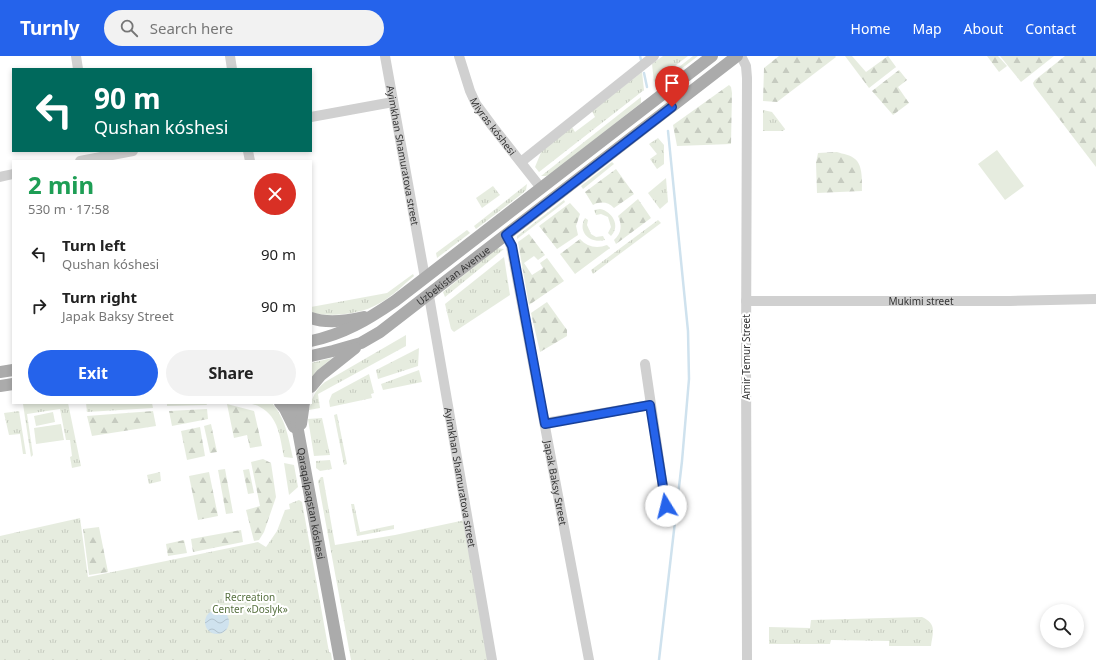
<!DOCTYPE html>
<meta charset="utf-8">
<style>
body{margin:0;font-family:"Noto Sans",sans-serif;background:#f2f2f2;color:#222;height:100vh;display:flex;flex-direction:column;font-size:15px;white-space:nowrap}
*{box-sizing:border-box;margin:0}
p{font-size:13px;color:#767676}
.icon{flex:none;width:22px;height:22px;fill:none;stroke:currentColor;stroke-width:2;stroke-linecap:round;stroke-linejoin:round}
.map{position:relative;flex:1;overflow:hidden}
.side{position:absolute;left:12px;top:104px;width:300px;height:244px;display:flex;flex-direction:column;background:#fff;border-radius:0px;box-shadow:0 2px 6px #0003}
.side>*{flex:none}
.top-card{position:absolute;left:12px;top:12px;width:300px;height:84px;border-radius:0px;box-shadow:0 2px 6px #0003;background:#00695c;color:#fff;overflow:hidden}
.tools{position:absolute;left:1040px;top:548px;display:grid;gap:8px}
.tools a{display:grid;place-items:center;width:44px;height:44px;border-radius:50%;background:#fff;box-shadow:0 2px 6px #0003;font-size:20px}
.pin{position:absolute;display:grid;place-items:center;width:34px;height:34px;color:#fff;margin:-41px -17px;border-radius:50% 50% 50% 0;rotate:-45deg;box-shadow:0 0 4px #0007}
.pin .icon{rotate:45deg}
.me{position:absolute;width:44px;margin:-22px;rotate:351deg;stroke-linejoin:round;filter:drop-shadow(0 0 3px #0008)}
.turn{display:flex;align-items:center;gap:14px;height:84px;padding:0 16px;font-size:18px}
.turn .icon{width:52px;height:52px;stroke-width:2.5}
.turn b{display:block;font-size:28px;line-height:34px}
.round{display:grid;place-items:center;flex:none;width:42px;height:42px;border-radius:21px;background:#f2f2f2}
.headline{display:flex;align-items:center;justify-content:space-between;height:68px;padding:0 16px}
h1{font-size:24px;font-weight:700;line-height:30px;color:#1e9e55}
.primary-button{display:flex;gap:8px;margin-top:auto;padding:8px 16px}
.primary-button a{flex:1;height:46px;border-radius:24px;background:#2563eb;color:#fff;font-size:16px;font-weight:700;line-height:46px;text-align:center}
.primary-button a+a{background:#f2f2f2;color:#222}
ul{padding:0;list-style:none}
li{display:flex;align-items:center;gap:12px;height:52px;padding:0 16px}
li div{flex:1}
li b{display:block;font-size:15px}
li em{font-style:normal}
header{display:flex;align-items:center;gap:24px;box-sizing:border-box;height:56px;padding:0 20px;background:#2563eb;color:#fff}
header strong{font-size:19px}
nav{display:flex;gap:22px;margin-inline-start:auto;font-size:14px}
.search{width:280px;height:36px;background:#f2f2f2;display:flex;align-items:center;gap:10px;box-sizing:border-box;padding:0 14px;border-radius:22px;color:#767676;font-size:15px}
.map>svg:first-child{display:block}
.grass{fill:url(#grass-tufts)}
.forest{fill:url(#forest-firs)}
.garden{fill:#e6ecdf}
.water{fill:url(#water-waves)}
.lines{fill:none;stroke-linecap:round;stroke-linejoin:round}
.stream{stroke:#cfe2ee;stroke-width:2.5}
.minor{stroke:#d0d0d0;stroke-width:10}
.major{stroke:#ababab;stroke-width:12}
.route-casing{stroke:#184099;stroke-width:10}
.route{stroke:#2563eb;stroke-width:7}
.labels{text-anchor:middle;stroke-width:4;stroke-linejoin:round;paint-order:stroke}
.street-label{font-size:10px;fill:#333;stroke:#fff}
.park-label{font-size:10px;fill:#56703f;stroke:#fff}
</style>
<header>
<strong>Turnly</strong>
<div class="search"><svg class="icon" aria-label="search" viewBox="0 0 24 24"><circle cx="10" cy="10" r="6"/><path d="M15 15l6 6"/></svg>Search here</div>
<nav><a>Home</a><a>Map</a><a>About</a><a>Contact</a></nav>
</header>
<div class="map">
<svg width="1096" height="604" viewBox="0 0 1096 604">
<defs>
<pattern id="grass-tufts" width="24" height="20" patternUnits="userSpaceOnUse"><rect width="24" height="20" fill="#e6ecdf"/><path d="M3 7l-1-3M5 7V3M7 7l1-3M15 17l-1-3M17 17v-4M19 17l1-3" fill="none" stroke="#c6cbc0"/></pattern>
<pattern id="forest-firs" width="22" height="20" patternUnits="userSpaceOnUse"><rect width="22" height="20" fill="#e6ecdf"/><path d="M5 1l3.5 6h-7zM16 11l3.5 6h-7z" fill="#c6cbc0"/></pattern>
<pattern id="water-waves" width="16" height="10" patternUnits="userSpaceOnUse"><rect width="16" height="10" fill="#cfe2ee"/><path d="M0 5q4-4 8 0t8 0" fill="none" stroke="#b2c2cd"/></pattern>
</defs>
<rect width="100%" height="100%" fill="#fff"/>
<g class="grass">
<path d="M 663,0 L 688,0 L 654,26 L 652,8 Z"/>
<path d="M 693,0 L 698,0 L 659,30 L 656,29 Z"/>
<path d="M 642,16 L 644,34 L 539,116 L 535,111 L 542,94 L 572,71 L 575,76 L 595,61 L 592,55 Z"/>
<path d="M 641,41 L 641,47 L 551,118 L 546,120 L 541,120 Z"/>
<path d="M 763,54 L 772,56 L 785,73 L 783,75 L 763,75 Z"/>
<path d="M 658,82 L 664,89 L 664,108 L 657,113 L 650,103 L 657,98 L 649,88 Z"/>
<path d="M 612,106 L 614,108 L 583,133 L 581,130 Z"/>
<path d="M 666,122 L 668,146 L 660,153 L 648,137 Z"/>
<path d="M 527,128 L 526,134 L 523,137 L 476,173 L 474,170 Z"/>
<path d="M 493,130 L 500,139 L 482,152 L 476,142 Z"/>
<path d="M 564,144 L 565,146 L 517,183 L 517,180 Z"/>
<path d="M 600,153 C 612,155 621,170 611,180 L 608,177 L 611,171 L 608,161 L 601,158 L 596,159 L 594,154 Z"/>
<path d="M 585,162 L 588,164 L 587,169 L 591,178 L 596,181 L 603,180 L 605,184 C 590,188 577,176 585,162 Z"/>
<path d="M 658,164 L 661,167 L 593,218 L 591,214 Z"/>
<path d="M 467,174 L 470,177 L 437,202 L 436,197 Z"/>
<path d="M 497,192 L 504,193 L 445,241 L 443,236 Z"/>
<path d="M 504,201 L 510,239 L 454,276 L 451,273 L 445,248 Z"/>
<path d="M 413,218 L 414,220 C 403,229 393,240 380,247 C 360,259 334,260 311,258 L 311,251 L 387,237 Z"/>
<path d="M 406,279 L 406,290 L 318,338 L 320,352 L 309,354 C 312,342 315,334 325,326 Z"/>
<path d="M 419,292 L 418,310 L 378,323 L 376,314 Z"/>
<path d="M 332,302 L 318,314 L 311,322 L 311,307 Z"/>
<path d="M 419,314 L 422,326 L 383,334 L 381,328 Z"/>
<path d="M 369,318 L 374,337 L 371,338 L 372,342 L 330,351 L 329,345 L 332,338 Z"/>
<path d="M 30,347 L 68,347 L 81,410 L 72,412 L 70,401 L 72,400 L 70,384 L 66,384 L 60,353 L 27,358 L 33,399 L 31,401 L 23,348 Z"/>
<path d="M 86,347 L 152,347 L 153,352 L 87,356 Z"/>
<path d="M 248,347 L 272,347 C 286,364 288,380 293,402 L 284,401 C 280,382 279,361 260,351 C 257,349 252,348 248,347 Z"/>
<path d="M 19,355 L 26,398 L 23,398 L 20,378 L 9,379 L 4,357 Z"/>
<path d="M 337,358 L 347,408 L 344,409 L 334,359 Z"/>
<path d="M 322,362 L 330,399 L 314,400 L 308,363 Z"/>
<path d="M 330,404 L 332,413 L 320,415 L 316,412 L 316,405 Z"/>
<path d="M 284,407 L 294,409 L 298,431 L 289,439 Z"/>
<path d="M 160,416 L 161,425 L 149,428 L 147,419 Z"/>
<path d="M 321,421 L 323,421 L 335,489 L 395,479 L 465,464 L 489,604 L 351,604 L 318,425 Z"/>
<path d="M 299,444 L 302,446 L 329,596 L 331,597 L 332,604 L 0,604 L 0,480 L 80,462 L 88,521 L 258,486 L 266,491 L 277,475 L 285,454 L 290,453 L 289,448 Z"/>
<path d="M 351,448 L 354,448 L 360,476 L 394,469 L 394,473 L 357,480 Z"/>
<path d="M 922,561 C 937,568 933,576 931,590 L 889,590 L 889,585 L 831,584 L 830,588 L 769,588 L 769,571 L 810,572 L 811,564 Z"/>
</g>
<g class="forest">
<path d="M 779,0 L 835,0 L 836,1 L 777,46 L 763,45 L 764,12 Z"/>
<path d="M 845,0 L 852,0 L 866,16 L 888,0 L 896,11 L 869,32 Z"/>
<path d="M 987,0 L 998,0 L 1007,10 L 999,16 Z"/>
<path d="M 1000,0 L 1054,0 L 1021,26 Z"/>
<path d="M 1065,0 L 1096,0 L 1096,111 L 1034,30 L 1033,27 L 1035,24 Z"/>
<path d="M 899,14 L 907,24 L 898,31 L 909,47 L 893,59 L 872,35 Z"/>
<path d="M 729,29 L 731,31 L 732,37 L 731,88 L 677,90 L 673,69 Z"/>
<path d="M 837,96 C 843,98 851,99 855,103 C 863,109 862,126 862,135 L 817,137 L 816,107 L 818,97 Z"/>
<path d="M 616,113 L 634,138 L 614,152 C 608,146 601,145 593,149 L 585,136 Z"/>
<path d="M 638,143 L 651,162 L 616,188 L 614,184 C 622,177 622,169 618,160 Z"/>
<path d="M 570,147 L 580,158 L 576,170 L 578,179 L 557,193 L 539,170 Z"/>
<path d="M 529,178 L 545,199 L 538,204 L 534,200 L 524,207 L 532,219 L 543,212 L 540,207 L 547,202 L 564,225 L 529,249 L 518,186 Z"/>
<path d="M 580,183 C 587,191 597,193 607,189 L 610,192 L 575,218 L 560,198 Z"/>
<path d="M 547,246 L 567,274 L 567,280 L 540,296 L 531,257 Z"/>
<path d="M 167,347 L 206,347 L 207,349 L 167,350 Z"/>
<path d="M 227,348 L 254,355 L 262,390 L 250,392 L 247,379 L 234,382 Z"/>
<path d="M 207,353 L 208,363 L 172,370 L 169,355 Z"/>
<path d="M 153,355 L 156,370 L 92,380 L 87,360 Z"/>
<path d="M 211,368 L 217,396 L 210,397 L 204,370 Z"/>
<path d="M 200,371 L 205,400 L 187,404 L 181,375 Z"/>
<path d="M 263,403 L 271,407 L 276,441 L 264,476 L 259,484 L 254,485 L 246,454 L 260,450 L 251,406 Z"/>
<path d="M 225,413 L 233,457 L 226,458 L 218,414 Z"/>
<path d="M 249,413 L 254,437 L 248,438 L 243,414 Z"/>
<path d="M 209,416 L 218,460 L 198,464 L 189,420 Z"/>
<path d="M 99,471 L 108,516 L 89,519 L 83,473 Z"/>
<path d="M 241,474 L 243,486 L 193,496 L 191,483 Z"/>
<path d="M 184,484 L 187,497 L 168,500 L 166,488 Z"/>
</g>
<g class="garden">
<path d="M 997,94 L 1024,130 L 1005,144 L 978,108 Z"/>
<path d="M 53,356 L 55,366 L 36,370 L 34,360 Z"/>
<path d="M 61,368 L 64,384 L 36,388 L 34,372 Z"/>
</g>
<circle class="water" cx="217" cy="566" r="12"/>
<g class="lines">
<g class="stream">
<path d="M 640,0 L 641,4"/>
<path d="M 644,17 L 647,31"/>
<path d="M 659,604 L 682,405 L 689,323 L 688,275 L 668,75"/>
</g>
<g class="minor">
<path d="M 76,0 L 78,13"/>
<path d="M 230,0 L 232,13"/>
<path id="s1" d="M 385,0 L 425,222"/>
<path id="s2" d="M 459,0 L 470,35 L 476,48 L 493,71 L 541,132"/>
<path d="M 741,0 L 746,10 L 747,22 L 746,301 L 747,604"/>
<path d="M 311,61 L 393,46"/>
<path d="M 248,95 L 250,105"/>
<path d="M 80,105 L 133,95"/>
<path d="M 521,106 L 654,0"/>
<path d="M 0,121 L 13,118"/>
<path id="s3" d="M 506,179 L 511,190 L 589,604"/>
<path id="s4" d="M 429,240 L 492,604"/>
<path id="s5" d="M 746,245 L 1010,245 L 1096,243"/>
<path d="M 645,308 L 666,451"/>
<path d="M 545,367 L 650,349"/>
</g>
<g class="major">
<path d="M 311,262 C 328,268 347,265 364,261"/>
<path d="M 311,285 C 344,278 367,264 395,245 L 712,0"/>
<path id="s6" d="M 311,300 L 333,295 L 361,287 L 380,276 L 737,0"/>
<path d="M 0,316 L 13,314"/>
<path d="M 0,330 L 13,328"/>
<path d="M 311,331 L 321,319 L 355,292"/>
<path d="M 280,347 L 285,353 L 294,371"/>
<path id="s7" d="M 293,347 L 340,604"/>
<path d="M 301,368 L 304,347"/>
</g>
</g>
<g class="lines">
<g class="route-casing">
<path id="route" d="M 666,450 L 650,349 L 545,368 L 512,190 L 506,179 L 672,51"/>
</g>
<use href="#route" class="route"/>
</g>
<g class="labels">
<g class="street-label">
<text dy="4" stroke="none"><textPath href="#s2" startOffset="79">Miyras kóshesi</textPath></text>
<text dy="4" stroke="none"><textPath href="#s1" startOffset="101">Ayimkhan Shamuratova street</textPath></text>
<text dy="4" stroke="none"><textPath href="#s6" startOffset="166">Uzbekistan Avenue</textPath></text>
<text dy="4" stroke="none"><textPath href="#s5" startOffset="175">Mukimi street</textPath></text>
<text transform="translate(746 301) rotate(-90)" y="4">Amir Temur Street</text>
<text dy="4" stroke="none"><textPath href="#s4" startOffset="184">Ayimkhan Shamuratova street</textPath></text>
<text dy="4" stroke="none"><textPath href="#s3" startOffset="253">Japak Baksy Street</textPath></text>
<text dy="4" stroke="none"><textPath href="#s7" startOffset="102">Qaraqalpaqstan kóshesi</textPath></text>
</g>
<g class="park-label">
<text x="250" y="545">Recreation<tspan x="250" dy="12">Center «Doslyk»</tspan></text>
</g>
</g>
</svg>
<div class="tools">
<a><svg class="icon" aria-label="search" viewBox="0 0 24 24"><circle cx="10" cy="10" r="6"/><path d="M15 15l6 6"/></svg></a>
</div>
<div class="pin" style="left:672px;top:51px;background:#d93025"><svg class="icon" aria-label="arrive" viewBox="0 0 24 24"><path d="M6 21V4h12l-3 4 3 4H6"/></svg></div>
<svg class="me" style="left:666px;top:450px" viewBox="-20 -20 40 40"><circle r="19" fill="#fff"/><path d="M0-13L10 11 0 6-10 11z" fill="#2563eb"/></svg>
<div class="top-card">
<div class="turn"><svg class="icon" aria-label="left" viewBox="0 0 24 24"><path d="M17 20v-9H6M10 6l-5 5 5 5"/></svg><div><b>90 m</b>Qushan kóshesi</div></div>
</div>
<section class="side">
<div class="headline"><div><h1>2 min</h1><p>530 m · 17:58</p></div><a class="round" style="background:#d93025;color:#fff"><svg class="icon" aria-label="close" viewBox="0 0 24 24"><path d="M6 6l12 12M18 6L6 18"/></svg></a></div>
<ul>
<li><svg class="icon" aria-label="left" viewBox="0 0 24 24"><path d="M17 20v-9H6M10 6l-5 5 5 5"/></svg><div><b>Turn left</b><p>Qushan kóshesi</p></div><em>90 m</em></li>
<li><svg class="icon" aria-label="right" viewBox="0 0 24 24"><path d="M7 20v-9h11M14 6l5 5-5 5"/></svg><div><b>Turn right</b><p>Japak Baksy Street</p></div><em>90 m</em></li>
</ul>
<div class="primary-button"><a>Exit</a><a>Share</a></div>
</section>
</div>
